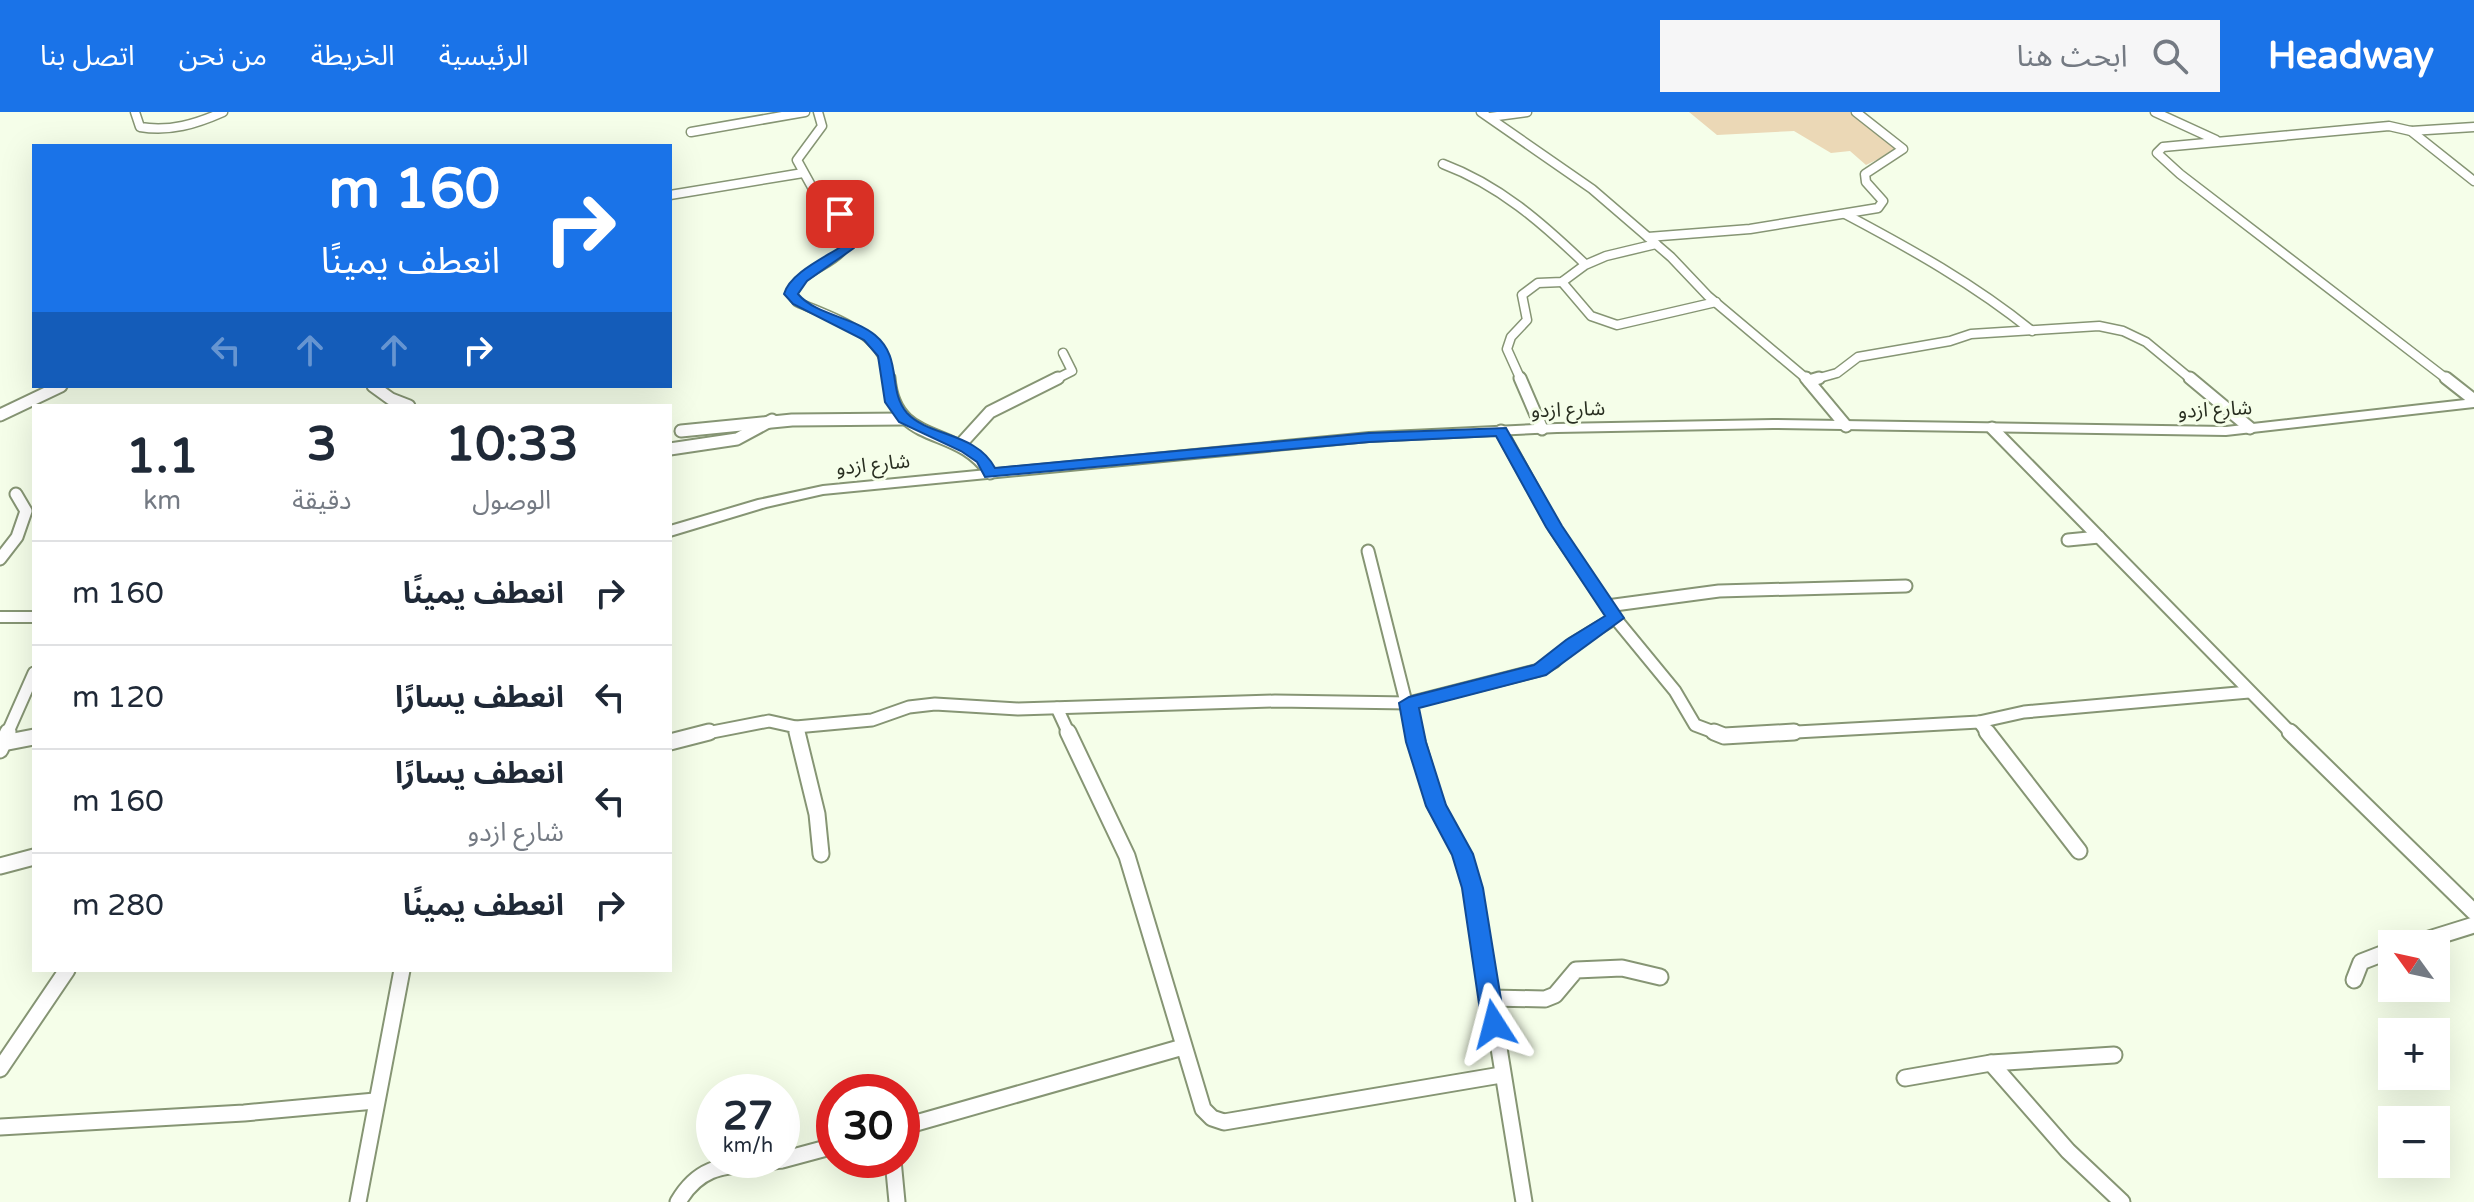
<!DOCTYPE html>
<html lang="ar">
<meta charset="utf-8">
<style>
body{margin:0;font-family:"Varela Round","Noto Sans Arabic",sans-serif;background:#f6f6f7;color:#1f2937;direction:rtl;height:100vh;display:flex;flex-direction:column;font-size:30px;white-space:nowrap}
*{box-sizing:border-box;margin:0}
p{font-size:26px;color:#747a83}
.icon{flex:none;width:44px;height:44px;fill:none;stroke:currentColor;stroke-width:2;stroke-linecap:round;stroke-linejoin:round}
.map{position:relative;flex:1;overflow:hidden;direction:ltr}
.panel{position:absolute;left:32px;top:292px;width:640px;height:568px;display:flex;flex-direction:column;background:#fff;border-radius:0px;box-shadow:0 8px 32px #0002;direction:rtl}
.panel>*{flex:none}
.banner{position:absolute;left:32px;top:32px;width:640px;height:244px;border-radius:0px;box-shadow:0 8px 32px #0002;direction:rtl;background:#1a73e8;color:#fff;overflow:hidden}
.needle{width:52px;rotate:303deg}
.fabs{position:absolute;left:2378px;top:818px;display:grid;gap:16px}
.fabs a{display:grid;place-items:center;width:72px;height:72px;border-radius:0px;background:#fff;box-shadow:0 8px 32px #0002;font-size:40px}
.speed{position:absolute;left:696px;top:962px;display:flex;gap:16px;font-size:40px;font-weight:700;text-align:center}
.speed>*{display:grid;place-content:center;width:104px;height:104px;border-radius:50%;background:#fff;box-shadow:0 8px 32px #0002;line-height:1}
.speed small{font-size:20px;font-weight:400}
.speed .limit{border:12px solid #d22;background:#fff;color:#111}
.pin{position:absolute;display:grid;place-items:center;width:68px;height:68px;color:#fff;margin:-34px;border-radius:16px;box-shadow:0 4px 12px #0006}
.me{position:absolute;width:88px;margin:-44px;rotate:351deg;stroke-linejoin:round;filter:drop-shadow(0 0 6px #0008)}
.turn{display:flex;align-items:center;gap:28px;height:168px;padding:0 40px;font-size:36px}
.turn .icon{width:104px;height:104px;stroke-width:2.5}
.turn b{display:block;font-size:56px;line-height:68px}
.lanes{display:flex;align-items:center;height:76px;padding:0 40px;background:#0003;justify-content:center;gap:40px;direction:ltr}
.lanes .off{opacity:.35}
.eta{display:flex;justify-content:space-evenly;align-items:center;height:136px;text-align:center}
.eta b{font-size:48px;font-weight:800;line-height:56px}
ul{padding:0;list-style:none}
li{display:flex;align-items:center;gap:24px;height:104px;padding:0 40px;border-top:2px solid #e0e1e3}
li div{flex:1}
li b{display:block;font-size:30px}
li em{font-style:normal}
header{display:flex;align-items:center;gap:48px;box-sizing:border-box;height:112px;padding:0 40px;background:#1a73e8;color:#fff}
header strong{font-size:38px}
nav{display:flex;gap:44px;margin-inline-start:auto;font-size:28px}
.search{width:560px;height:72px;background:#f6f6f7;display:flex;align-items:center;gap:20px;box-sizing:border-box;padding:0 28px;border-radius:0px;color:#747a83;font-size:30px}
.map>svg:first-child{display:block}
.green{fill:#ebd8b6}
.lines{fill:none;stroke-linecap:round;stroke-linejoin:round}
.minor-far2-casing{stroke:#869574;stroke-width:11}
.minor-far1-casing{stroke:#869574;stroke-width:15}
.minor-casing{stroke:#869574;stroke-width:19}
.tertiary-casing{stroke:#869574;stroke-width:4}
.minor-far2{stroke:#fff;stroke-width:8}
.minor-far1{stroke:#fff;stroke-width:11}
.minor{stroke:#fff;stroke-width:15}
.tertiary{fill:#fff;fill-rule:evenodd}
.route{fill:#1a73e8;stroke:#114b97;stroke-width:2}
.labels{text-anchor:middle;stroke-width:6;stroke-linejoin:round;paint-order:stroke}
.street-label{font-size:20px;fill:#282e20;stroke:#f5fee9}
</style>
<header>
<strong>Headway</strong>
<div class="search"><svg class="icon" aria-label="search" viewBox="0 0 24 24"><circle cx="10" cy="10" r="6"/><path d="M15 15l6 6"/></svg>ابحث هنا</div>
<nav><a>الرئيسية</a><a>الخريطة</a><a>من نحن</a><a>اتصل بنا</a></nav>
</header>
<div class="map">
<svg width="2474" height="1090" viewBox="0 0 2474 1090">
<rect width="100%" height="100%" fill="#f5fee9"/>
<path class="green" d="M 1689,0 L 1850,0 L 1897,38 L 1866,53 L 1850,39 L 1831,41 L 1794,19 L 1717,23 Z"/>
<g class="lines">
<g class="minor-far2-casing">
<g id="minor-far2">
<path d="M 135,0 L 140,15 C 170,20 196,12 223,0"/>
<path d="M 818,0 L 822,14 L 797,48 L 813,77 L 853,114 C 846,157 808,148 791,182 L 797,190 C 835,207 885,220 890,268"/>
<path d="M 1481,0 L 1592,77 L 1671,145 L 1708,184 L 1808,268"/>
<path d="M 2155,0 L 2216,28"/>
<path d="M 1490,5 L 1527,0"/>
<path d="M 2411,19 L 2474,69"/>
<path d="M 691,20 L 805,0"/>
<path d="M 1443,52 C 1499,73 1541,110 1584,151"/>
<path d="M 670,83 L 803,61"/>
<path d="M 1845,102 C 1911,137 1974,172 2032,219"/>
<path d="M 1648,125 L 1750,117 L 1878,96 L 1883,89 L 1866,70 L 1865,62 L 1903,37 L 1856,0"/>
<path d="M 1562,170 L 1591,204 L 1617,213 L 1716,190"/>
<path d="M 1054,268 L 1072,259 L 1063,241"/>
<path d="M 1521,268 L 1507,237 L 1511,225 L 1527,208 L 1522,183 L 1538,171 L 1562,170 L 1585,153 L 1606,144 L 1656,132"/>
<path d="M 1812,268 L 1837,261 L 1858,245 L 1950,229 L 1971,222 L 2099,214 L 2123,219 L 2146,230 L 2192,268"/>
<path d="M 2448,268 L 2180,62 L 2157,41 L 2163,35 L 2389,14 L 2411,19 L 2474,15"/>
</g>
</g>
<g class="minor-far1-casing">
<g id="minor-far1">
<path d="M 889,266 C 895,336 957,311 990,361"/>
<path d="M 1520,266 L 1542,317"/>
<path d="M 1806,266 L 1846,314"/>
<path d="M 2190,266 L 2250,316"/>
<path d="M 2446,266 L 2474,288"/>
<path d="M 1809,269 L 1819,266"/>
<path d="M 373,274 L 391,287 L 409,294"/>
<path d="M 0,303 L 61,274"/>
<path d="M 1992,316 L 2292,622"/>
<path d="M 681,319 L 792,308 L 904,307"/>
<path d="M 960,333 L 990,300 L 1058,266"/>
<path d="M 670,337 L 737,327 L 772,308"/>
<path d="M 2068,428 L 2099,425"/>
<path d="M 1368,439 L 1414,622"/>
<path d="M 0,447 L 17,425 L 26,399 L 16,382"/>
<path d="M 1607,494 L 1719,479 L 1906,474"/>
<path d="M 1615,506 L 1675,579 L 1695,613 L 1719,622"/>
<path d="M 1057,596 L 1069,622"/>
<path d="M 1979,610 L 1988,622"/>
<path d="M 796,615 L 872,608 L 909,595 L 935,592 L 1018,597 L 1275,589 L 1409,591 L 1539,558 L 1554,550 L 1572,532 L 1615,506 L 1554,415 L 1501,319"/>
<path d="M 7,622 L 34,561"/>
<path d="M 702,622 L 769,609 L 796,615 L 798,622"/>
<path d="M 1758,622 L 1979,610 L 2024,600 L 2249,580"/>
</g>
</g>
<g class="minor-casing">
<g id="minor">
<path d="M 797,620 L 817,702 L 821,742"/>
<path d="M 1068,620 L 1127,744 L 1203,997 L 1212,1006 L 1224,1010 L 1501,963"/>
<path d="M 1414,620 L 1436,694 L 1462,742 L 1473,776 L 1524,1090"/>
<path d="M 1714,620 L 1724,624 L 1794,620"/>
<path d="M 1987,620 L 2079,739"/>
<path d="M 2290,620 L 2474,800"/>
<path d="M 670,630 L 709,620"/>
<path d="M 3,631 L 34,625"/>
<path d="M 0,638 L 8,620"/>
<path d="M 0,754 L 34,745"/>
<path d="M 2413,832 L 2474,813"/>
<path d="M 2354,868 L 2361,850 L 2392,838"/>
<path d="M 1490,886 L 1545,887 L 1555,883 L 1576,858 L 1622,856 L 1660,865"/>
<path d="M 1991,951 L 2068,1039 L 2122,1090"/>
<path d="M 0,957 L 67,858"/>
<path d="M 1905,966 L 1991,951 L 2114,943"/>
<path d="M 0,1015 L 244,1001 L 375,989"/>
<path d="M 902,1015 L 1183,935"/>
<path d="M 782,1048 L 834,1034"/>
<path d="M 893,1048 L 897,1090"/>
<path d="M 358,1090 L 402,858"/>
<path d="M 678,1090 C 704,1045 737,1056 781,1048"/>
</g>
</g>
<g class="tertiary-casing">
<g id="tertiary">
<path d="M 2474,287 L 2474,295 L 2226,323 L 1773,316 L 1557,320 L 1369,329 L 823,382 L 766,395 L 670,424 L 670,414 L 758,388 L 823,374 L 1369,321 L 1557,312 L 1773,308 L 2226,315 Z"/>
<rect x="0" y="500" width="34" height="10"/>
</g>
</g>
<use href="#minor-far2" class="minor-far2"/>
<use href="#minor-far1" class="minor-far1"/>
<use href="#minor" class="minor"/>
<use href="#tertiary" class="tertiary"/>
</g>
<path class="route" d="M 835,99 L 844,99 L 859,114 L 854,136 L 807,169 L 798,182 C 816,203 853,205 875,223 C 903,246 887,278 907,301 C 929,325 976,320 995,356 L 1369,321 L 1506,316 L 1562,414 L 1624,506 L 1546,563 L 1419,596 L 1426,630 L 1446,693 L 1473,742 L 1483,776 L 1505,912 L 1502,919 L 1494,922 L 1485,919 L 1482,912 L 1462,776 L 1452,743 L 1426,694 L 1406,630 L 1399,591 L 1409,585 L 1534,553 L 1566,528 L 1605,504 L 1546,415 L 1496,324 L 1369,330 L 985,365 L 977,350 L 961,339 L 899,310 L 885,290 L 878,244 L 864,228 L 793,192 L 784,182 C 790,161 824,146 842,134 L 846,115 L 835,105 Z"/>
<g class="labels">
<g class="street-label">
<text transform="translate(1568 297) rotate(-2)" y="7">شارع ازدو</text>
<text transform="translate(2215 297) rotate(-3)" y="7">شارع ازدو</text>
<text transform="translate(873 352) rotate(-6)" y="7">شارع ازدو</text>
</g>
</g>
</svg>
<div class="fabs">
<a><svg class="needle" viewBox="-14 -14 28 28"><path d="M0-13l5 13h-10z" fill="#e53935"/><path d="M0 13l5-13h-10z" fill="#747a83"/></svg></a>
<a>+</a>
<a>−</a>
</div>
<div class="speed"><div>27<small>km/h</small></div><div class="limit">30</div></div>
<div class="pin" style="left:840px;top:102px;background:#d93025"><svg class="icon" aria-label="arrive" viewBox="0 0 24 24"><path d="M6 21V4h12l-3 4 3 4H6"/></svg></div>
<svg class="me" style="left:1494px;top:912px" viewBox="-20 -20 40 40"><path d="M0-17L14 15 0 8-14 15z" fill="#1a73e8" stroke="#fff" stroke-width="4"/></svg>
<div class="banner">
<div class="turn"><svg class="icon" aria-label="right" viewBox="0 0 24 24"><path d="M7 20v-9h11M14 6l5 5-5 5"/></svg><div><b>160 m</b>انعطف يمينًا</div></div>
<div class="lanes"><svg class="icon off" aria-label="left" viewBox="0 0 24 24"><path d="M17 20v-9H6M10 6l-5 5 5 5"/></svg><svg class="icon off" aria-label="ahead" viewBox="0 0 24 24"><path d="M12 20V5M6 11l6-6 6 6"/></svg><svg class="icon off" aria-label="ahead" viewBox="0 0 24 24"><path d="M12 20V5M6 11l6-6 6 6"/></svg><svg class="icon" aria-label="right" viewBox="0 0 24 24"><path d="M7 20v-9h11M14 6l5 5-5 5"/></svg></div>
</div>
<section class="panel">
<div class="eta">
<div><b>10:33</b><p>الوصول</p></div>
<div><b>3</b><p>دقيقة</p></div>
<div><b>1.1</b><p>km</p></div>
</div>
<ul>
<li><svg class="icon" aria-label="right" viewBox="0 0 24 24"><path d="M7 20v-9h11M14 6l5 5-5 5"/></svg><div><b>انعطف يمينًا</b></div><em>160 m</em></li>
<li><svg class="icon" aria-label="left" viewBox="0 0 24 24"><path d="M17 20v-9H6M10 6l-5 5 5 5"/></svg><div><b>انعطف يسارًا</b></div><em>120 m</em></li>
<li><svg class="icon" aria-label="left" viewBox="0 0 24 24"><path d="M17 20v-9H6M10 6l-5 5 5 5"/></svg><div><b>انعطف يسارًا</b><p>شارع ازدو</p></div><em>160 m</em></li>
<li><svg class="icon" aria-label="right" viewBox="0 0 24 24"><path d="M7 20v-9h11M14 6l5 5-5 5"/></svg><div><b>انعطف يمينًا</b></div><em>280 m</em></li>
</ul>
</section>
</div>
